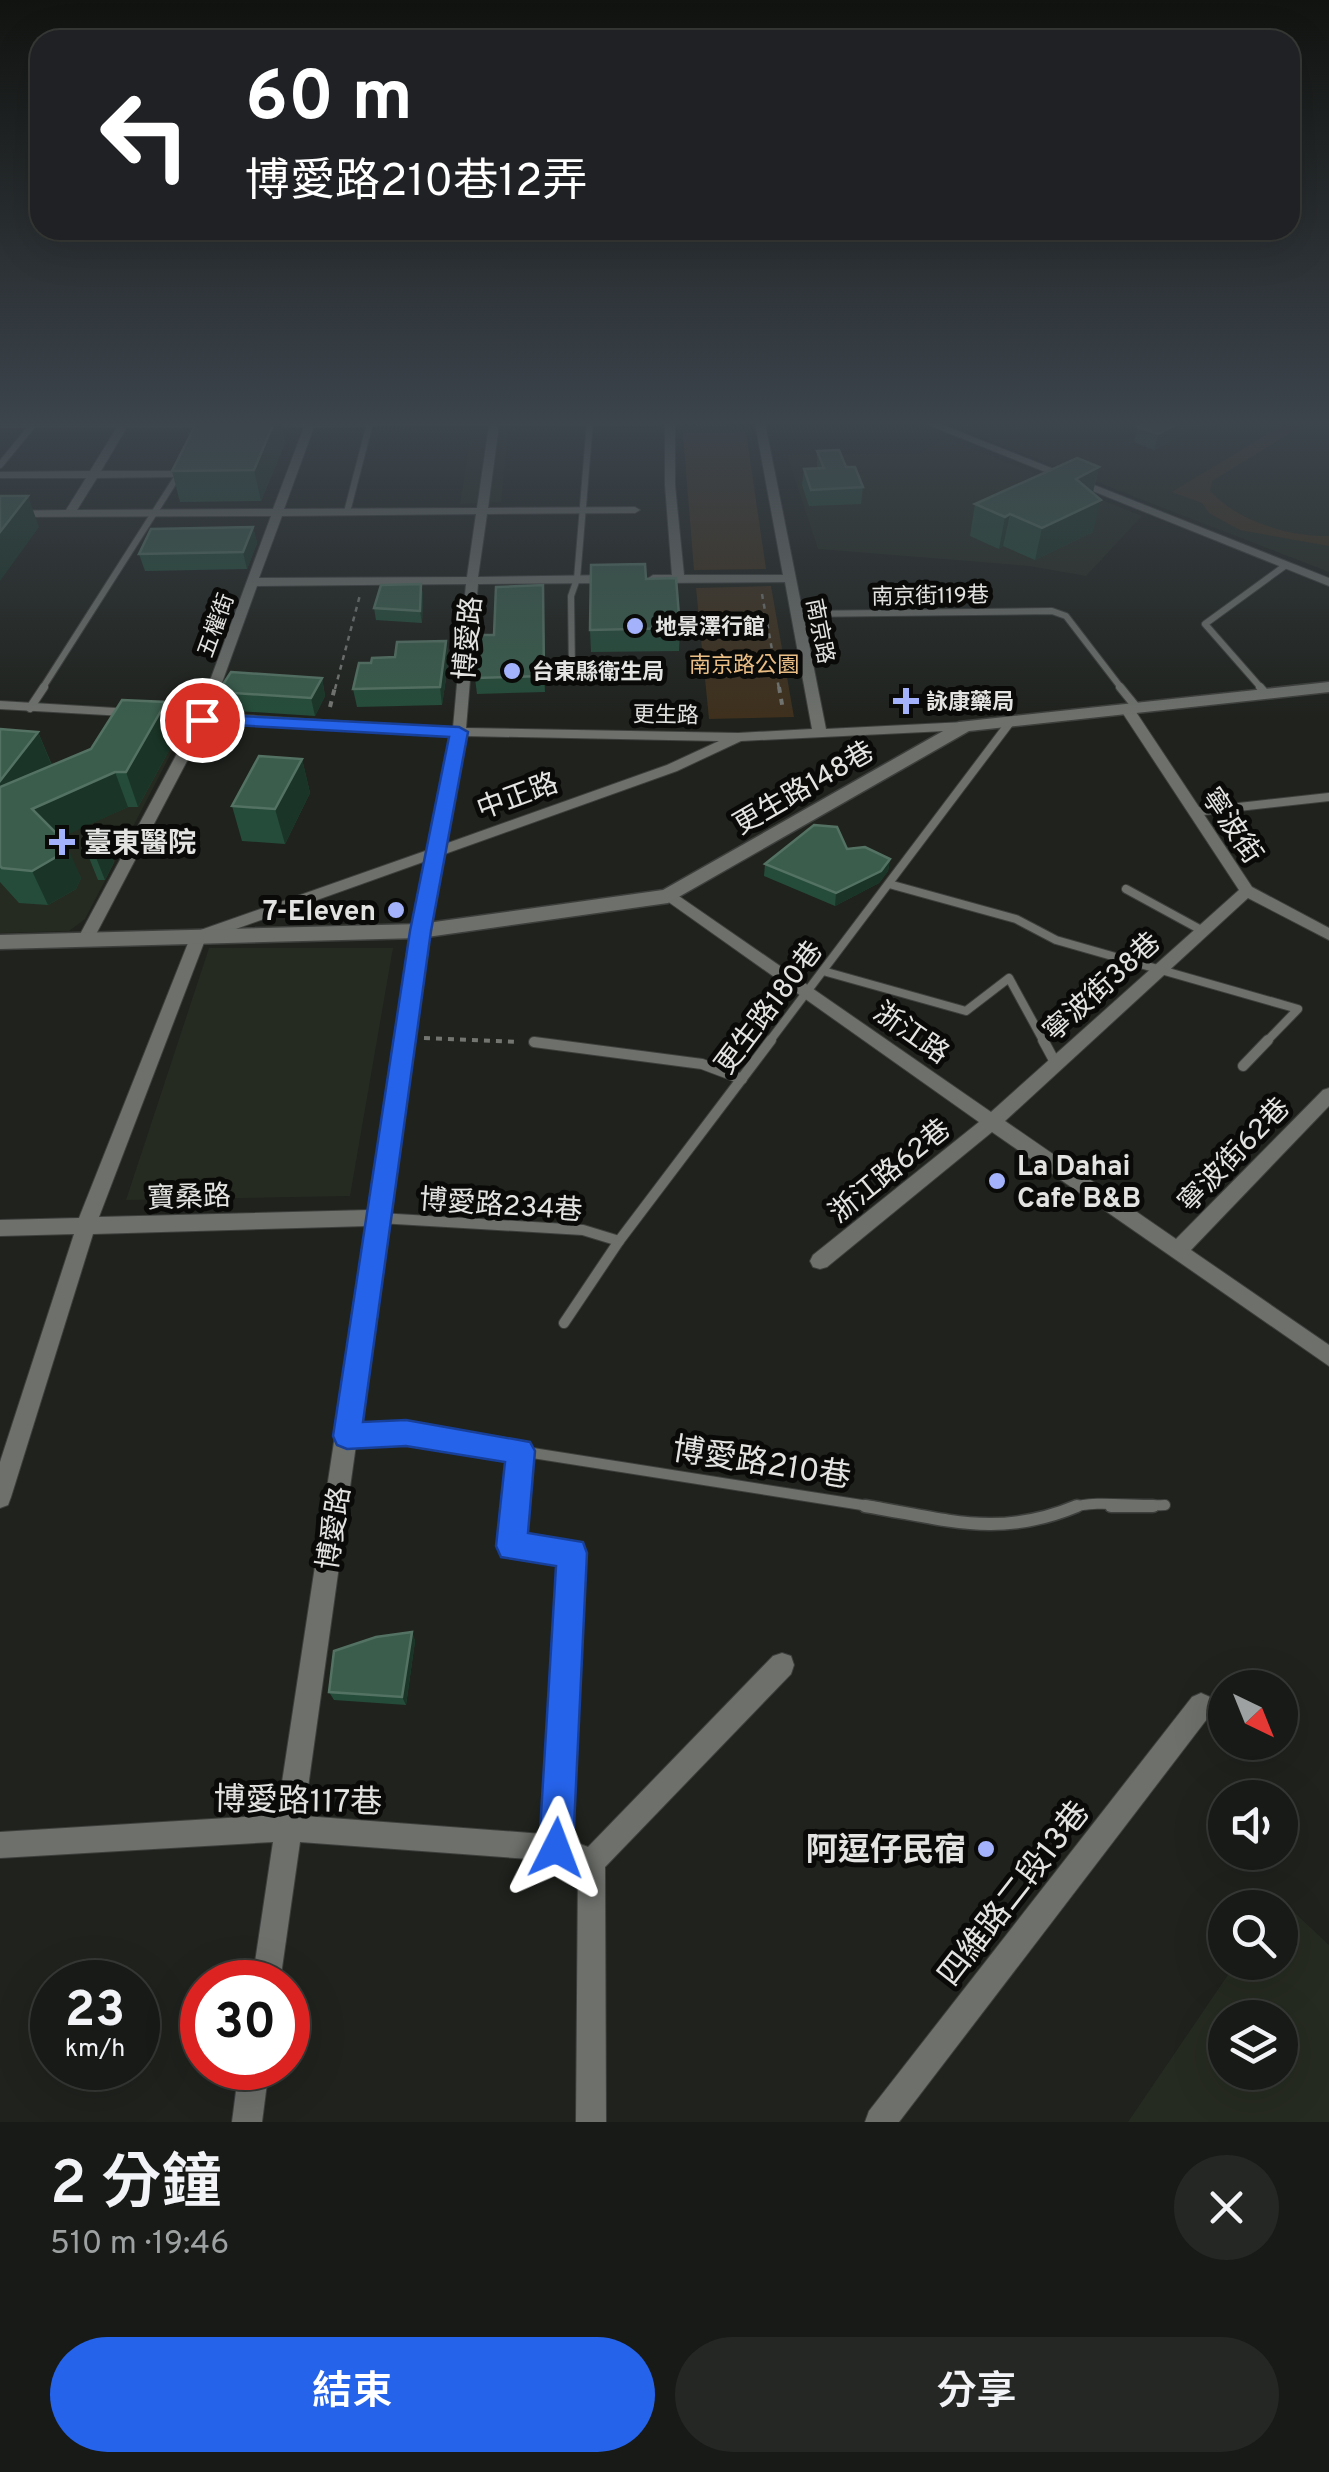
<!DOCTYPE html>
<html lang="zh-TW">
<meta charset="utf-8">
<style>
body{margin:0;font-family:Overpass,"Noto Sans TC",sans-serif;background:#242723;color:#f1f3f6;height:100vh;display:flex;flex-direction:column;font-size:38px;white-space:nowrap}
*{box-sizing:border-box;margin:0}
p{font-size:32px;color:#9ea1a1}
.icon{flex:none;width:55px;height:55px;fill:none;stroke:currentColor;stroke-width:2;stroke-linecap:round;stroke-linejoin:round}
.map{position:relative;height:2122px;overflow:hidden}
.panel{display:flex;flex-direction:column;background:#171a16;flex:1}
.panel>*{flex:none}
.banner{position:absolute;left:30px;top:30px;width:1270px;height:210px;border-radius:30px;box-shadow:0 10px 40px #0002,0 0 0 2px #363835;background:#202124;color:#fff;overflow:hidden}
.needle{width:65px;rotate:137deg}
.controls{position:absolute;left:1208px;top:1670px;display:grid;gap:20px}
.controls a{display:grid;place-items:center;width:90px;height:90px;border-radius:50%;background:#171a16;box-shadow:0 10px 40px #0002,0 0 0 2px #363835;font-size:50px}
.speed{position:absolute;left:30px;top:1960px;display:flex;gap:20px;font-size:50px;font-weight:700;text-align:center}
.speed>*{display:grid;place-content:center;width:130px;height:130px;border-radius:50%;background:#171a16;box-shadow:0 10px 40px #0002,0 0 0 2px #363835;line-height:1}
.speed small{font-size:25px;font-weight:400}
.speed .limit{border:15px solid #d22;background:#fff;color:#111}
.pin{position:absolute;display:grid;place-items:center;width:85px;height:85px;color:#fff;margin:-42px;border:5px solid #fff;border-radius:50%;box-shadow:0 2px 10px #0007}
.me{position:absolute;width:110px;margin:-55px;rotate:3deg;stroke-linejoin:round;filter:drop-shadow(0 0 8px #0008)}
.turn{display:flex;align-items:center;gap:35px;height:210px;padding:0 50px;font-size:45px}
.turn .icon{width:130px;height:130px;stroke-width:2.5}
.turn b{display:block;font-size:70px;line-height:85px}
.round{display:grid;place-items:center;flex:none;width:105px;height:105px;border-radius:52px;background:#242723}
.summary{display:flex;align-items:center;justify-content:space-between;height:170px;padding:0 50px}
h1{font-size:60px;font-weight:600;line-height:75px}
.primary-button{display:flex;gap:20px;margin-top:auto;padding:20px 50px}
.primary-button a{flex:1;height:115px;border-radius:60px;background:#2563eb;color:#fff;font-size:40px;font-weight:600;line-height:115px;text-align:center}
.primary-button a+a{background:#242723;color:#f1f3f6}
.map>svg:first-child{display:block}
.built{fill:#262b21;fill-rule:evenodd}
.green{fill:#3e301d}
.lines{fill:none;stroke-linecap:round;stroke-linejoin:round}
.service-far3-casing{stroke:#3d3f3c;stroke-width:8}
.service-far2-casing{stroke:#3d3f3c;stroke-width:10}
.service-far1-casing{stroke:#3d3f3c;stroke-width:12}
.service-casing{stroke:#3d3f3c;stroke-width:15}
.minor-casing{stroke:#3d3f3c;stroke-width:2}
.tertiary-casing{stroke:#3d3f3c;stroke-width:3}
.path-far1{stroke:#737571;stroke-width:2.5;stroke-dasharray:5 5;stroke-linecap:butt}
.path{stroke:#737571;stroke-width:4;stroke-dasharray:6 6;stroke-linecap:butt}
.service-far3{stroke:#6d706b;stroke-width:6}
.service-far2{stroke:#6d706b;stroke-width:8}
.service-far1{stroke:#6d706b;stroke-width:10}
.service{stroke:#6d706b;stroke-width:12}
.minor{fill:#6d706b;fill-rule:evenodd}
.tertiary{fill:#6d706b;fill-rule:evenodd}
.wall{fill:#254c3a}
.shaded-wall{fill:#1a3527}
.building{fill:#3a5d4c;stroke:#547263;stroke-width:2.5}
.route{fill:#2563eb;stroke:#184099;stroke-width:2.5}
.poi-dot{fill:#a4b2fc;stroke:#0a0b09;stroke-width:4}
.labels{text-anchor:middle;stroke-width:10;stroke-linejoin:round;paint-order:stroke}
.far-street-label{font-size:22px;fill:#e3e4e1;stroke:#0a0b09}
.far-poi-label{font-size:22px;font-weight:bold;fill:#e3e4e1;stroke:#0a0b09;text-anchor:start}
.far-park-label{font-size:22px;fill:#ebbe85;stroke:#0a0b09}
.street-label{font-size:28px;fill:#e3e4e1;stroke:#0a0b09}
.poi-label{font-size:28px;font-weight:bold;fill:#e3e4e1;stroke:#0a0b09;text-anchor:start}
.near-street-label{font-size:32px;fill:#e3e4e1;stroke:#0a0b09}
.near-poi-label{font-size:32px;font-weight:bold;fill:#e3e4e1;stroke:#0a0b09;text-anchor:end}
</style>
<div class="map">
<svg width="1329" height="2122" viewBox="0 0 1329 2122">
<rect width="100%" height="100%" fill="#1f221d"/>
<g class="built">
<path d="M 938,420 L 1329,420 L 1329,572 L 1148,502 Z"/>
<path d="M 509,426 L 501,502 L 460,504 L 472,428 Z"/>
<path d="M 946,438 L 1142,516 L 1086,576 L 1029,566 L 818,549 L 787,455 L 918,454 Z"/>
<path d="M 172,731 L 179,738 L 85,919 L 69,931 L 0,933 L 0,760 L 108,765 Z"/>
<path d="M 209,948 L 393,948 L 350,1196 L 126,1200 Z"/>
<path d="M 1279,1898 L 1329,1945 L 1329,2122 L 1128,2122 L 1236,1963 L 1280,1962 L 1280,1908 L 1273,1907 ZM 1225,2018 L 1280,2018 L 1280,2072 L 1225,2072 Z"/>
</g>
<g class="green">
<path d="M 1291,420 L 1311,420 L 1212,481 L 1210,491 C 1238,521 1288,537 1329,536 L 1329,546 L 1240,530 L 1209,513 L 1202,503 L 1172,492 Z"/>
<path d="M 746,432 L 766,569 L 694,570 L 683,433 Z"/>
<path d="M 771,586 L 794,717 L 709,719 L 696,588 Z"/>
</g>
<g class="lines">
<g class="service-far3-casing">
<g id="service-far3">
<path d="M 0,465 L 37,420"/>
<path d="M 347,512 L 370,423"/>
<path d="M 798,614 L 1052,611 L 1066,616 L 1122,689"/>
<path d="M 572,674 L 571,596 L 577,579 L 590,421"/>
<path d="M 42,689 L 179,474"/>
<path d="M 1262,689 L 1205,624 L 1286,565"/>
</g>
</g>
<g class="service-far2-casing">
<g id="service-far2">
<path d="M 1120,687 L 1137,708"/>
<path d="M 1260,687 L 1266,694"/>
<path d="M 30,708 L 44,687"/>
<path d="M 1194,812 L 1329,797"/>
<path d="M 889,884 L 1016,919 L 1056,940 L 1298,1009 L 1266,1042"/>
<path d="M 1126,889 L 1203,931"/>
<path d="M 823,971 L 966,1011 L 1009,978 L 1044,1042"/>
<path d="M 769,1042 L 1011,721"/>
</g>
</g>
<g class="service-far1-casing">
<g id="service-far1">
<path d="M 1043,1040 L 1056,1064"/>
<path d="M 534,1042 L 702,1064 L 742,1079"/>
<path d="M 1243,1066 L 1268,1040"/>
<path d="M 379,1218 L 583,1230 L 619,1241"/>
<path d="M 564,1323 L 619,1241 L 771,1040"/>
<path d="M 350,1435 L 406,1433 L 881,1508"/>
<path d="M 515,1508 L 520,1451"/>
<path d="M 1071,1508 C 1093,1499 1137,1507 1165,1505"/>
</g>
</g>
<g class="service-casing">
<g id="service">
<path d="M 515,1506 L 511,1547 L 570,1552"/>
<path d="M 865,1506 C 946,1519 998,1539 1077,1506"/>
<path d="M 1111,1506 L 1153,1506"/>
</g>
</g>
<g class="minor-casing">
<g id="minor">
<path d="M 122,420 L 220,421 L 225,424 L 220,427 L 127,427 L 101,471 L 179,471 L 184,474 L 179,477 L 97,478 L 77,510 L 273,509 L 304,427 L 257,426 L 257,422 L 261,421 L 770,420 L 765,423 L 826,729 L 965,722 L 972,726 L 965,730 L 741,741 L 677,771 L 442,855 L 428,931 L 304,1816 L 543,1834 L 560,1553 L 564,1545 L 572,1541 L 580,1545 L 584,1553 L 570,1840 L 588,1847 L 773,1656 L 782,1653 L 791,1656 L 794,1665 L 791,1674 L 605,1867 L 606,2122 L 576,2122 L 578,1870 L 556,1861 L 300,1842 L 280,1982 L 252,1982 L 273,1842 L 0,1858 L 0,1832 L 277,1815 L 367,1226 L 93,1234 L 11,1497 L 8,1505 L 0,1508 L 0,1462 L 74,1234 L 0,1236 L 0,1220 L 79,1218 L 192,933 L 428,850 L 451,736 L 208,721 L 93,940 L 85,945 L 79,944 L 77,940 L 195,720 L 0,709 L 0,701 L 198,713 L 271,516 L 0,517 L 0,511 L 66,510 L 86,478 L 0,478 L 0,472 L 90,471 L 117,427 L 0,428 L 0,422 ZM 755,423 L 783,575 L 684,575 L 675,485 L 675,424 ZM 665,424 L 665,485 L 672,575 L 653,575 L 647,579 L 653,583 L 785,582 L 812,729 L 738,733 L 466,728 L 478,584 L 612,583 L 618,579 L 612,575 L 478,577 L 487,514 L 635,513 L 640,510 L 635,507 L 488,508 L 499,425 ZM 489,425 L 477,508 L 284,509 L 314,427 ZM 476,514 L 467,577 L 259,578 L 282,516 ZM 466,584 L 453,728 L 211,713 L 257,586 ZM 465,736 L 719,741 L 667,765 L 445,844 ZM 426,861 L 412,931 L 369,1210 L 99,1217 L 205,940 Z"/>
<path d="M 916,420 L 930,420 L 1329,578 L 1329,586 Z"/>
<path d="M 1127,705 L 1134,709 L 1252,887 L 1329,928 L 1329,940 L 1248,898 L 1005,1121 L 1176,1239 L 1323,1090 L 1329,1088 L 1329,1106 L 1191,1250 L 1329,1345 L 1329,1366 L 992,1132 L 827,1267 L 820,1269 L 813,1267 L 810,1261 L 813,1255 L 979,1122 L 660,896 L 668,891 L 673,892 L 991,1112 L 1239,890 L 1120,709 Z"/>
<path d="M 1201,1693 L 1210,1697 L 1214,1706 L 1210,1715 L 899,2122 L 865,2122 L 869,2111 L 1192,1697 Z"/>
<path d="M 239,2068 L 269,2068 L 262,2122 L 232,2122 Z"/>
</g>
</g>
<g class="tertiary-casing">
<path id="tertiary" d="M 1329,682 L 1329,692 L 969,731 L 668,903 L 420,938 L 0,949 L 0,935 L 420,924 L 663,890 L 959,722 Z"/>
</g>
<g class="path-far1">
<path d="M 762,594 L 779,689"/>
<path d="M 335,689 L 360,595"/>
</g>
<g class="path">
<path d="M 779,687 L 783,710"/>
<path d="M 330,707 L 335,687"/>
<path d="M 424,1038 L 519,1042"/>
</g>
<use href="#service-far3" class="service-far3"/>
<use href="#service-far2" class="service-far2"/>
<use href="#service-far1" class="service-far1"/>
<use href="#service" class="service"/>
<use href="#minor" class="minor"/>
<use href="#tertiary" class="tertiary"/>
</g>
<g class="wall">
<path d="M 198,420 L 280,420 L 285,443 L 261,501 L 180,502 L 172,471 Z"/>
<path d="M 1145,420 L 1220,420 L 1208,426 L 1198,423 L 1197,427 L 1154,450 L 1134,442 L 1138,427 Z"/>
<path d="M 817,451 L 846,467 L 863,487 L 861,504 L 809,506 L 802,485 L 804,469 L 817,469 Z"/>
<path d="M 1099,467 L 1093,493 L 1093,532 L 1035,560 L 1003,546 L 999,549 L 970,536 L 975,504 Z"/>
<path d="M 253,527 L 257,543 L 247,569 L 145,571 L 139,554 Z"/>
<path d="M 646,579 L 680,628 L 679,651 L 591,652 L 590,630 Z"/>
<path d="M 421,584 L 423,596 L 422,623 L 376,620 L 374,608 Z"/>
<path d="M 543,585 L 545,692 L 477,694 L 475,678 Z"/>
<path d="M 446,641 L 449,658 L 442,705 L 357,707 L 353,689 L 371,663 Z"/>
<path d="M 322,678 L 325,696 L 315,716 L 223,710 L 218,692 Z"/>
<path d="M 166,702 L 177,736 L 138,807 L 128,807 L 60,837 L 81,878 L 76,889 L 48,905 L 19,903 L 0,882 L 0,729 L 38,732 L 52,765 L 91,749 Z"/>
<path d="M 302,759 L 310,793 L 285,844 L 242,841 L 232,806 Z"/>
<path d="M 101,828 L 114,862 L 105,880 L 98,880 L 84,845 Z"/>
<path d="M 890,859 L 888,871 L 879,883 L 835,906 L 764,876 L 765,864 Z"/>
<path d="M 412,1632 L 415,1641 L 406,1705 L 334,1700 L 329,1692 Z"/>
</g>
<g class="shaded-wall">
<path d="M 275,420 L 280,420 L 285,443 L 261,501 L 254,470 Z"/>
<path d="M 1185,420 L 1199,420 L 1197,427 L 1154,450 L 1158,434 Z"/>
<path d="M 1099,467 L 1091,498 L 1076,479 Z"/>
<path d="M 28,496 L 39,527 L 0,581 L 0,532 Z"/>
<path d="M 1101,500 L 1093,532 L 1035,560 L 1042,528 Z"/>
<path d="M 1010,514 L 1003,546 L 999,549 L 1005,517 Z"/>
<path d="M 253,527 L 257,543 L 247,569 L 243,552 Z"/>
<path d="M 421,584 L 423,596 L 422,623 L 420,611 Z"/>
<path d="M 543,585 L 544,601 L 545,692 L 544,676 Z"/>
<path d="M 446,641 L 449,658 L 442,705 L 440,687 Z"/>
<path d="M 322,678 L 325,696 L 315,716 L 311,698 Z"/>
<path d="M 166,702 L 177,736 L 138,807 L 126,772 Z"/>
<path d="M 38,732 L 52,766 L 0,806 L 0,781 Z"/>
<path d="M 302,759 L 310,793 L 285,844 L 275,809 Z"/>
<path d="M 115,772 L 128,807 L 47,844 L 32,809 Z"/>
<path d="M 101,828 L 114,862 L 105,880 L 91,845 Z"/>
<path d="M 66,843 L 81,878 L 76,889 L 48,905 L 32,871 Z"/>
<path d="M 890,859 L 888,871 L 879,883 L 835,906 L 836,893 Z"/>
<path d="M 412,1632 L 415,1641 L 406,1705 L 402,1697 Z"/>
</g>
<g class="building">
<path d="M 198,420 L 275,420 L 254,470 L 172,471 Z"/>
<path d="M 1145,420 L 1185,420 L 1158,434 L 1138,427 Z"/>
<path d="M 839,450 L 846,467 L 855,467 L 863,487 L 811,490 L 804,469 L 824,468 L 817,451 Z"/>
<path d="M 1077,458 L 1099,467 L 1076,479 L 1101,500 L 1042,528 L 1010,514 L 1005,517 L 975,504 Z"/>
<path d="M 0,496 L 28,496 L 0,532 Z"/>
<path d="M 253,527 L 243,552 L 139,554 L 151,529 Z"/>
<path d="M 645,564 L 646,579 L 676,578 L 680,628 L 590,630 L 591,565 Z"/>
<path d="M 421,584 L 420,611 L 374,608 L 381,585 Z"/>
<path d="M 543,585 L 544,676 L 475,678 L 478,635 L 494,635 L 496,587 Z"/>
<path d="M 446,641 L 440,687 L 353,689 L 359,663 L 371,663 L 372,658 L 395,657 L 397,642 Z"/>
<path d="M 231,672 L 322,678 L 311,698 L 218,692 Z"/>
<path d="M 122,700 L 166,702 L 126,772 L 115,772 L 32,809 L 66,843 L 61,854 L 32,871 L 2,868 L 0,866 L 0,787 L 91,749 Z"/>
<path d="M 0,729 L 38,732 L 0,781 Z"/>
<path d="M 259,756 L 302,759 L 275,809 L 232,806 Z"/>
<path d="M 814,825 L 837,827 L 847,849 L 865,847 L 890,859 L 881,871 L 836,893 L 765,864 Z"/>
<path d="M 93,827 L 101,828 L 91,845 L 84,845 Z"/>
<path d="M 412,1632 L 402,1697 L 329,1692 L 334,1651 L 376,1637 Z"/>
</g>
<linearGradient id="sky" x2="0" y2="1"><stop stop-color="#111310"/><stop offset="0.59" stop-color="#3c444c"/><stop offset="1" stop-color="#3c444c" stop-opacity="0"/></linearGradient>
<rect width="1329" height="717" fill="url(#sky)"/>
<path class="route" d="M 202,714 L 459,727 L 468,732 L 431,931 L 363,1422 L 406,1420 L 530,1442 L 535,1451 L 528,1533 L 583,1542 L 587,1553 L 573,1848 L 568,1860 L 556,1865 L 544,1860 L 539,1848 L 556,1566 L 501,1557 L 496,1546 L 505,1462 L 406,1446 L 347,1449 L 337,1445 L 333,1436 L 410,931 L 449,737 L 196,723 L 196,716 Z"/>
<g class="poi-dot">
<circle cx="635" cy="626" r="10"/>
<circle cx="512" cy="671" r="10"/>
<path d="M901 686h10v10h10v10h-10v10h-10v-10h-10v-10h10z"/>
<path d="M57 827h10v10h10v10h-10v10h-10v-10h-10v-10h10z"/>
<circle cx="396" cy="910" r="10"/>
<circle cx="997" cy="1181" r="10"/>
<circle cx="986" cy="1849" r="10"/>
</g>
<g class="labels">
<g class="far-street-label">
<text transform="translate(930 595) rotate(-1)" y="8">南京街119巷</text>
<text transform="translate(215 625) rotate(-70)" y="8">五權街</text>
<text transform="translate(821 631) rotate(79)" y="8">南京路</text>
<text transform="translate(666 714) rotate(1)" y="8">更生路</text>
</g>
<g class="far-poi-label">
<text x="655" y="634">地景澤行館</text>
<text x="532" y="679">台東縣衛生局</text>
<text x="926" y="709">詠康藥局</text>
</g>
<g class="far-park-label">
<text x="744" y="672">南京路公園</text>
</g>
<g class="street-label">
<text transform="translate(467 638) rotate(-85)" y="10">博愛路</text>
<text transform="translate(803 787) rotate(-30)" y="10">更生路148巷</text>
<text transform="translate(517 795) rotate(-20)" y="10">中正路</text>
<text transform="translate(1233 825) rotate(56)" y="10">寧波街</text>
<text transform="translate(1101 986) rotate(-42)" y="10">寧波街38巷</text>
<text transform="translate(768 1007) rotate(-53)" y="10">更生路180巷</text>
<text transform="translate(912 1032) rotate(35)" y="10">浙江路</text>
<text transform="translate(1233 1154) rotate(-46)" y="10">寧波街62巷</text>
<text transform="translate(889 1170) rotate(-39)" y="10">浙江路62巷</text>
<text transform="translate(189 1196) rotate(-2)" y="10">寶桑路</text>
<text transform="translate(501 1204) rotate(4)" y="10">博愛路234巷</text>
<text transform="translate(333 1528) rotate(-81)" y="10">博愛路</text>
</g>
<g class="poi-label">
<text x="84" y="852">臺東醫院</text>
<text x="376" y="920" text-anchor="end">7-Eleven</text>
<text x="1017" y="1175">La Dahai<tspan x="1017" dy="32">Cafe B&amp;B</tspan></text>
</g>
<g class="near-street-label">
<text transform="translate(762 1462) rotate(9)" y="11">博愛路210巷</text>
<text transform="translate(298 1800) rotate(1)" y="11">博愛路117巷</text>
<text transform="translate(1013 1893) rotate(-52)" y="11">四維路二段13巷</text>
</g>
<g class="near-poi-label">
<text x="966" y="1860">阿逗仔民宿</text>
</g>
</g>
</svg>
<div class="controls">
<a><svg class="needle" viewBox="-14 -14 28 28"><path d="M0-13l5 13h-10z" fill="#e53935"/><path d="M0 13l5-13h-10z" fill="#9ea1a1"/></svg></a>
<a><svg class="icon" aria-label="sound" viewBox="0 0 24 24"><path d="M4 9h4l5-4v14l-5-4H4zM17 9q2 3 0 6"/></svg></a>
<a><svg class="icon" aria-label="search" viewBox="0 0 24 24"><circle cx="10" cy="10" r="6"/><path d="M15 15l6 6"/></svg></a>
<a><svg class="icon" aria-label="layers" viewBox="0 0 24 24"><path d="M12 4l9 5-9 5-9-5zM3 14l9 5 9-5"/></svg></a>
</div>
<div class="speed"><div>23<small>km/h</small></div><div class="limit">30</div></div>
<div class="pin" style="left:202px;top:720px;background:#d93025"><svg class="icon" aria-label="arrive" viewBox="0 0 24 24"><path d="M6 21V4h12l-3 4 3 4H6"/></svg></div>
<svg class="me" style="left:556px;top:1848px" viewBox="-20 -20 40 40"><path d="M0-17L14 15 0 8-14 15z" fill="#2563eb" stroke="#fff" stroke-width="4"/></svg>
<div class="banner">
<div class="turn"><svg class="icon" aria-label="left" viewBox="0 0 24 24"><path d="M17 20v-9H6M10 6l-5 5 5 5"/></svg><div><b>60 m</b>博愛路210巷12弄</div></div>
</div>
</div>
<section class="panel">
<div class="summary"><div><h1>2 分鐘</h1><p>510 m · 19:46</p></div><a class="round"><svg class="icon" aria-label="close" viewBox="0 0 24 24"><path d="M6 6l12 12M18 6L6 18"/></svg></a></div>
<div class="primary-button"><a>結束</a><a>分享</a></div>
</section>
